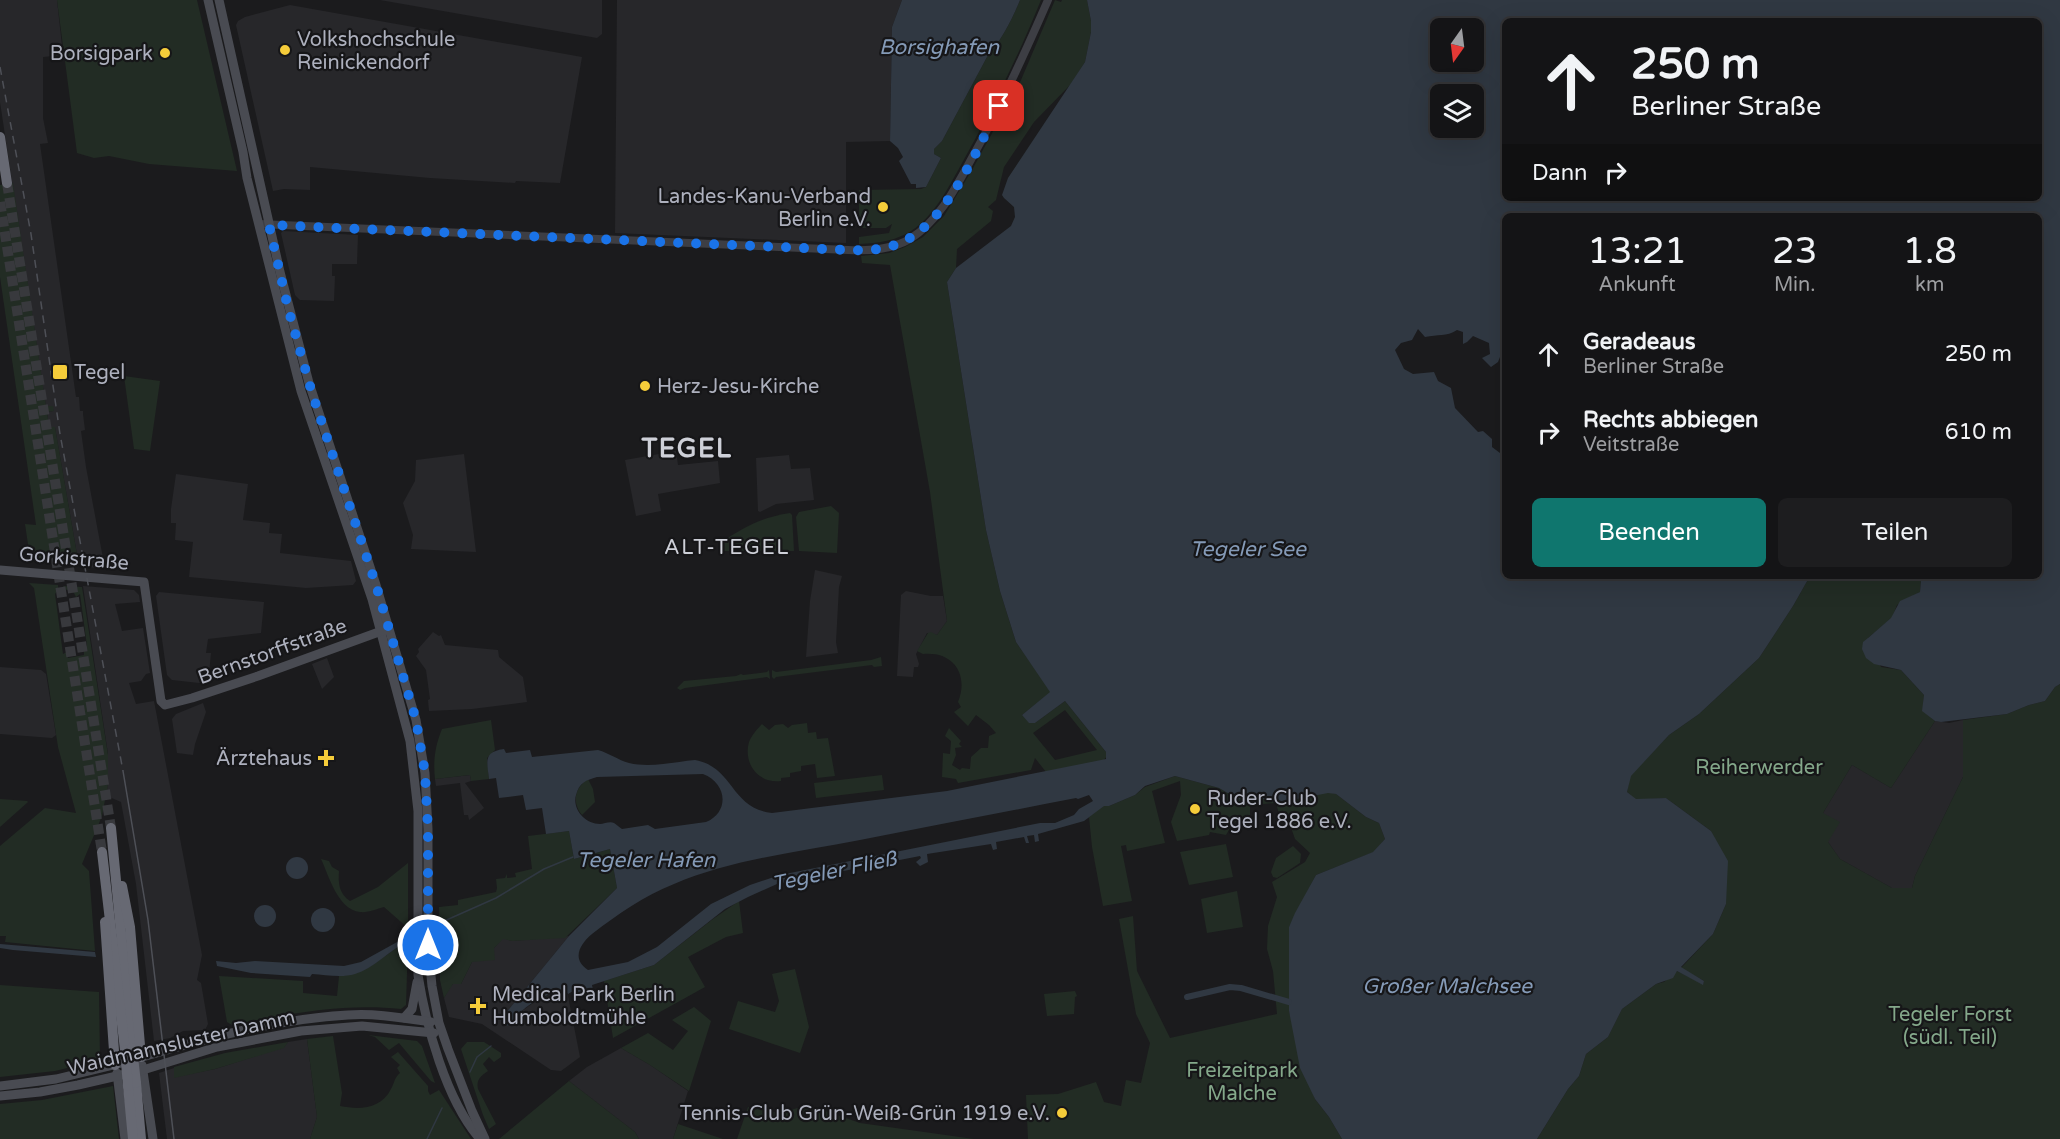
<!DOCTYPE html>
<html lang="de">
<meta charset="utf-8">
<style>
body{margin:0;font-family:"Varela Round",sans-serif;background:#1d1d1f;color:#f1f3f6;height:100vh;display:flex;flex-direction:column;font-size:22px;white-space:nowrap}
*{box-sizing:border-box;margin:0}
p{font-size:20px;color:#9d9ea1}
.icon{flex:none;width:33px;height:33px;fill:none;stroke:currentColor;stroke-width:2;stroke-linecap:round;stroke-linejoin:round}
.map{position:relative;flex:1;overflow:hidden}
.side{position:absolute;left:1502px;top:213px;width:540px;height:366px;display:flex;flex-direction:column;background:#141416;border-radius:9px;box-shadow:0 6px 24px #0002,0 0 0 2px #333335}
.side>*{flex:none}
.guide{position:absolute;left:1502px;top:18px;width:540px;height:183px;border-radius:9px;box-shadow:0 6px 24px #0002,0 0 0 2px #333335;background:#141416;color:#f1f3f6;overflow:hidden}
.needle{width:39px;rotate:194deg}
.controls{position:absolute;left:1430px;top:18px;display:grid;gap:12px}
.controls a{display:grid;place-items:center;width:54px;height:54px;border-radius:9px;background:#141416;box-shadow:0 6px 24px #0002,0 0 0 2px #333335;font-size:30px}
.pin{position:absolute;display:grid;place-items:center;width:51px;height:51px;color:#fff;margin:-26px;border-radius:12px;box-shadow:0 3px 9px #0006}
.me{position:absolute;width:66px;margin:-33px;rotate:0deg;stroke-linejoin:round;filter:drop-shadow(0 0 4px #0008)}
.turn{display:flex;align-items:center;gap:21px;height:126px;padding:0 30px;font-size:27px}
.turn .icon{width:78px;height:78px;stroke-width:2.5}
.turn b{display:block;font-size:42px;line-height:51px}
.then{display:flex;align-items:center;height:57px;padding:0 30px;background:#0003;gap:12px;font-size:22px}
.eta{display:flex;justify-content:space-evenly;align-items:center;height:102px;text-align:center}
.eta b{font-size:36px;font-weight:600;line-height:42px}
.primary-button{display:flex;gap:12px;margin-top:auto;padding:12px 30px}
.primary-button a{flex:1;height:69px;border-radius:9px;background:#0f766e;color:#fff;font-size:24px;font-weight:600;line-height:69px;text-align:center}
.primary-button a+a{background:#1d1d1f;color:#f1f3f6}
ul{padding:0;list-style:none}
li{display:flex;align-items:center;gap:18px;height:78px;padding:0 30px}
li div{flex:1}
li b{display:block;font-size:22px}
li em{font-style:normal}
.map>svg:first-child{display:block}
.built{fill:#27272a}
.green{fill:#222c24;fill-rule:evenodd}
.water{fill:#303842;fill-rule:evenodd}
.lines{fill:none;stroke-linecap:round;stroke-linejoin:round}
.stream{stroke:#303842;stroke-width:1.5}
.canal{stroke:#303842;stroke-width:6}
.motorway-tunnel{stroke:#38393d;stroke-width:10;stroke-dasharray:10 5;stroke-linecap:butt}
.tertiary{stroke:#3d3e44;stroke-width:8}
.secondary{stroke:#494b52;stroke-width:9}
.motorway{stroke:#676973;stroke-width:10}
.tram{stroke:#4e5057;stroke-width:1.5}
.rail{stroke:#4e5057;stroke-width:1.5;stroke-dasharray:8 6;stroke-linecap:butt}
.motorway-bridge{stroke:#676973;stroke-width:10}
.route{stroke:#1a73e8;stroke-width:10;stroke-dasharray:0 18}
.poi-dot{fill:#f5cc3a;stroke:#161618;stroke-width:2}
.labels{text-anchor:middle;stroke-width:4.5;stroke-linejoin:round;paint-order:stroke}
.poi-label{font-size:20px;fill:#adb0bd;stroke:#161618;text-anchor:start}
.street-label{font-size:20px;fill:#adb0bd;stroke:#161618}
.park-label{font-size:20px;fill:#84a88a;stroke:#161618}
.water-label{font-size:21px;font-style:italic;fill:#849ab7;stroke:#161618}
.neighbourhood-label{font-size:21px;letter-spacing:1.5px;fill:#ced0d8;stroke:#161618}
.district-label{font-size:26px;font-weight:bold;letter-spacing:1.5px;fill:#ced0d8;stroke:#161618}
</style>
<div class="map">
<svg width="2060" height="1139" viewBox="0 0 2060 1139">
<rect width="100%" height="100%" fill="#1b1b1d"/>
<g class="built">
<path d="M 0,0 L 57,0 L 63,55 L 43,57 L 43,118 L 48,143 L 40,144 L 76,397 L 79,397 L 80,411 L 83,411 L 83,414 L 85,430 L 81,431 L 86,467 L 105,569 L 79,566 L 55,428 L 49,428 L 47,412 L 53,411 L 53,406 L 46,407 L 0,102 Z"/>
<path d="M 380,0 L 602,0 L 602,34 L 597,38 Z"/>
<path d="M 617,0 L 902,0 L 892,27 L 890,141 L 846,142 L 846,243 L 615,233 Z"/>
<path d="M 290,5 L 582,57 L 560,183 L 516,181 L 515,183 L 430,178 L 310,167 L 310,190 L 284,189 L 273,191 L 236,25 L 238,21 L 245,17 Z"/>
<path d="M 283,231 L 358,235 L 357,264 L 332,264 L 332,276 L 335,276 L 334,301 L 300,300 L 295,295 L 281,233 Z"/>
<path d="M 676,451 L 678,465 L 718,461 L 720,483 L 658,494 L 661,511 L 636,516 L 625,460 Z"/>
<path d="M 464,454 L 476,552 L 411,549 L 413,535 L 403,503 L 415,481 L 416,460 Z"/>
<path d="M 789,455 L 791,469 L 810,468 L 814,500 L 776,504 L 760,512 L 758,511 L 756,458 Z"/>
<path d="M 176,474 L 248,484 L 243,520 L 270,523 L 269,533 L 282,534 L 280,553 L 351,561 L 356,581 L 353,585 L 306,588 L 189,577 L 193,542 L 175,540 L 176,523 L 171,523 L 171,509 Z"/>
<path d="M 815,570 L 842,576 L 839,587 L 836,642 L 838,653 L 806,657 L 810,601 Z"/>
<path d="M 83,586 L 134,590 L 139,595 L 140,602 L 115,604 L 122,631 L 143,628 L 150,673 L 146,674 L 141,681 L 129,683 L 136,704 L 154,701 L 202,955 L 197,980 L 201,983 L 208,1024 L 205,1030 L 183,1031 L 170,1038 L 154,1041 L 136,884 L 121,802 L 107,796 L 108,754 Z"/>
<path d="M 906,591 L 931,596 L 943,596 L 947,621 L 937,635 L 927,633 L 916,654 L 919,664 L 918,667 L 914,667 L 913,677 L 897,676 L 901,595 Z"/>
<path d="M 159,592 L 264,602 L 261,633 L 208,639 L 206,653 L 211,653 L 208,684 L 172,680 L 167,675 L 156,596 Z"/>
<path d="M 433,632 L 439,636 L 441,635 L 445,645 L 498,650 L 499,657 L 523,677 L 527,702 L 472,709 L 429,711 L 428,700 L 430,699 L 426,670 L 416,656 L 419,652 L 418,649 Z"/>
<path d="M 327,658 L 334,677 L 322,689 L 312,664 Z"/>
<path d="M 0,667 L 41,670 L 46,674 L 56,735 L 52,738 L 0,734 Z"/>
<path d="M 203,703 L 206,712 L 195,744 L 193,755 L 177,753 L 172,719 L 176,714 Z"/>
<path d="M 1963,720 L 1963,777 L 1915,876 L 1912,888 L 1892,888 L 1840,859 L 1828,842 L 1823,813 L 1852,765 L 1891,788 L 1935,721 L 1949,723 Z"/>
<path d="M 470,775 L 471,781 L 465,783 L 484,808 L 469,820 L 468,815 L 464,815 L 460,783 L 436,786 L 435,779 Z"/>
<path d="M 569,936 L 500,1020 L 508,1026 L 515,1016 L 533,1003 L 556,992 L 567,991 L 580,1057 L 561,1071 L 551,1070 L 482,1024 L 449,1017 L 444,998 L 450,987 L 453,984 L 461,984 L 472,962 L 494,948 L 503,938 L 512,941 Z"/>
<path d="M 307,1039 L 317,1117 L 310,1139 L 167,1139 L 159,1073 L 174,1068 L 175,1077 L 215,1069 L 284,1047 L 288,1042 Z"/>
<path d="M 621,1048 L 650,1065 L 688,1091 L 673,1139 L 639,1139 L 635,1132 L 569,1081 L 587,1067 Z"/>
</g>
<g class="green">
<path d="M 57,0 L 197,0 L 237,171 L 149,164 L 109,156 L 94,158 L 77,153 Z"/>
<path d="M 1020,0 L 1041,0 C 1018,57 991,111 961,165 C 949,186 938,209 919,225 C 902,240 881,243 859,244 L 859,237 L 889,233 L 892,224 L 886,228 L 859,228 L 859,190 L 921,189 L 926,187 L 941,158 L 934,154 L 934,149 L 942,141 L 987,57 C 1001,41 1012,20 1020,0 Z"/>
<path d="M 1055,0 L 1061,2 L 1062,0 L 1087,0 L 1091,21 L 1091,32 L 1085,62 L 1071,84 L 1034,122 L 1004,167 L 996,200 L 988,207 L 993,211 L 991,221 L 957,249 L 956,268 L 947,282 L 986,530 L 1000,591 L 1016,642 L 1051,692 L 1022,715 L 1035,723 L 1065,701 L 1106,752 L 1107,756 L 1103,761 L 1046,772 L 1035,758 L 1031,770 L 958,783 L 956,779 L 942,777 L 943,753 L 950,754 L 951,741 L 945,736 L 949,728 L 961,741 L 959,744 L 962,747 L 955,748 L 956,755 L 952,765 L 960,770 L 962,768 L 970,769 L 971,757 L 981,748 L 988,748 L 989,736 L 996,733 L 989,725 L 976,715 L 968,726 L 954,712 L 961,707 L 958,702 C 969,675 954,651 923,654 L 917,651 L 928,633 L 931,632 L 937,635 L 947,621 L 930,492 L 890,265 L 862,263 L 861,256 L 889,253 L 905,247 L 923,237 L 944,216 L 972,170 L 1021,80 ZM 1065,710 L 1097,750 L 1055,760 L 1033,733 Z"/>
<path d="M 13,183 L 46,406 L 53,406 L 54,411 L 47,412 L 49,427 L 55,427 L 79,566 L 71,565 L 69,557 L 63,553 L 42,556 L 39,562 L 27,561 L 30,558 L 25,524 L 36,525 L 0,277 L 0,185 Z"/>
<path d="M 124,376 L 160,381 L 150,451 L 134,449 Z"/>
<path d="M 831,506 L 839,513 L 837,553 L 799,551 L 796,517 L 799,512 Z"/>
<path d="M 790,513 L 792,515 L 794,551 L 720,551 L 719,544 C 742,528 762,517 790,513 Z"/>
<path d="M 1810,576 L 1929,576 L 1921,580 L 1920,592 L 1897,605 L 1892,618 L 1868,638 L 1881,667 L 1901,670 L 1924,695 L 1923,711 L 1935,721 L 1891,788 L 1852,765 L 1823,813 L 1840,822 L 1828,842 L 1840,859 L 1892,888 L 1912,888 L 1915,876 L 1963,777 L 1963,720 L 2007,714 L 2029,705 L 2045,701 L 2055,687 L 2060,684 L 2060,1139 L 1537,1139 L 1568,1089 L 1579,1076 L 1586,1054 L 1608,1037 L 1622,1009 L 1656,984 L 1664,982 L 1677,971 L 1703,984 L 1704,981 L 1681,968 L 1713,934 L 1726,904 L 1711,831 L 1666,798 L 1636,800 L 1627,792 L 1630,776 L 1669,735 L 1699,714 L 1759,658 L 1793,606 Z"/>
<path d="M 29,583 L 58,585 L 58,590 L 55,594 L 63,654 L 67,652 L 68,658 L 84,655 L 84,648 L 87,646 L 80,594 L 76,597 L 74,593 L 65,589 L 63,586 L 82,587 L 108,755 L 108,784 L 102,816 L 82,864 L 89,871 L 95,951 L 5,942 L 6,936 L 0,936 L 0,846 L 45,808 L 76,813 L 58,747 L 34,588 Z"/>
<path d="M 881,657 L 882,666 L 874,667 L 872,665 L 776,677 L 774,679 L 772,677 L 772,670 L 776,672 L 871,660 Z"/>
<path d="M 769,670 L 770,679 L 767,677 L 685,688 L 680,690 L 677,688 L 684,681 L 736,676 L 741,674 L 743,675 L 767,672 Z"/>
<path d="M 491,720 L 495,750 L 487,758 L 489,779 L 471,781 L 470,775 L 435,779 C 433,761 435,746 442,729 Z"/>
<path d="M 807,723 L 808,733 L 816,732 L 817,739 L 828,738 L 835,776 L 817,778 L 815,764 L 801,766 L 801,771 L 790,773 L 790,777 L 781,778 L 781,781 C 758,784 743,763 749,742 C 751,736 758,728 762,724 L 769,730 L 775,725 L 783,724 L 788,728 L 792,725 Z"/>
<path d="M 882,775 L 884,790 L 816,798 L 814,783 Z"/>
<path d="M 1175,776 L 1219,788 L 1238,799 L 1261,798 L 1272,802 L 1287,801 L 1328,792 L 1336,794 L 1366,817 L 1379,823 L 1385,839 L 1374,852 L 1316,875 L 1289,927 L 1289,1011 L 1315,1099 L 1329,1117 L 1342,1139 L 1028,1139 L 1026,1095 L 1058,1094 L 1096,1082 L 1104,1102 L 1121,1106 L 1126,1080 L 1141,1083 L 1150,1043 L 1136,1014 L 1119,919 L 1133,916 L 1137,971 L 1170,1038 L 1277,1014 L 1273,971 L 1267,949 L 1268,926 L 1277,897 L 1272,882 L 1305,862 L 1310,853 L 1295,839 L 1288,819 L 1279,814 L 1276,803 L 1250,805 L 1250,815 L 1247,819 L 1233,823 L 1226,835 L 1210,832 L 1209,835 L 1177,841 L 1171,822 L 1181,795 L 1180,781 L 1152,791 L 1165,843 L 1127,851 L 1126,845 L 1121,846 L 1132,901 L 1103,906 L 1092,847 L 1089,817 L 1103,806 L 1109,806 L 1135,795 L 1145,787 Z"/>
<path d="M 588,779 L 593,789 L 595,802 L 582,815 C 572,803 574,788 588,779 Z"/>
<path d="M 0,799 L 27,801 L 28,802 L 0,827 Z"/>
<path d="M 569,831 L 574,859 L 610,849 L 617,888 L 565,938 L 512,941 L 503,939 L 494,948 L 495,960 L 472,962 L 461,984 L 453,984 L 444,998 L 440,980 L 439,907 L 458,905 L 458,900 L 496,892 L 497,888 L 496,879 L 505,878 L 507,874 L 507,878 L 516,877 L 515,873 L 532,869 L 528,836 Z"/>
<path d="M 1226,844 L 1233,877 L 1189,885 L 1180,852 Z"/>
<path d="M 1293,846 L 1301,854 L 1300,863 L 1277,878 L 1273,877 L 1271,872 L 1276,858 Z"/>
<path d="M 321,859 L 329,861 L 332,867 L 339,871 C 338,883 339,894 350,901 L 378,887 L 408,863 L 408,928 L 384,907 C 376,909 368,913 360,912 C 338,910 329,876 321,859 Z"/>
<path d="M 1237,891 L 1243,927 L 1207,933 L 1201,899 Z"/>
<path d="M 739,901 L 743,933 L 726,937 L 688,957 L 705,987 L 613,1038 L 604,981 L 654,965 L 713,919 Z"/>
<path d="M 408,941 L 406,1005 L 401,1009 C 344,1003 288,1014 232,1025 L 227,1022 L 219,976 L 303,981 L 303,993 L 337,996 L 339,976 C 368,975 384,954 408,941 Z"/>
<path d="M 795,969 L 809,1027 L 800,1053 L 729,1029 L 738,1001 L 775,1012 L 779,1001 L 772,974 Z"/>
<path d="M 0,985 L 99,992 L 100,1060 L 55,1071 L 0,1077 Z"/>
<path d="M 1075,991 L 1077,996 L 1075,997 L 1074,1014 L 1047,1016 L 1044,994 Z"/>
<path d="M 694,1007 L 711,1021 L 689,1091 L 650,1065 L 621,1048 L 648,1033 L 673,1050 L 688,1031 L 672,1020 Z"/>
<path d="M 368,1035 L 417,1041 L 422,1046 L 435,1083 L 431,1081 L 399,1043 L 389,1050 L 375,1037 Z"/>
<path d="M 333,1036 L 342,1093 L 340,1106 C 360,1110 381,1109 391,1089 C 395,1082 394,1078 400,1073 L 397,1068 L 400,1065 L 391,1057 L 398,1052 L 428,1086 L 428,1091 L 430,1095 L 439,1090 L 441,1093 L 471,1139 L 310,1139 L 317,1117 L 307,1039 Z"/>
<path d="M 288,1042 L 284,1048 L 215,1069 L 174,1078 L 174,1067 L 225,1053 Z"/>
<path d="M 467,1042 L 484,1042 L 501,1053 L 501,1057 L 494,1062 L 489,1057 L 483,1064 L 488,1071 C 481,1076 476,1079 478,1089 L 496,1124 L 489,1129 L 483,1115 L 461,1049 Z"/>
<path d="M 569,1081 L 635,1132 L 639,1139 L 499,1139 Z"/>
<path d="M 113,1086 L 119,1139 L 0,1139 L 0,1104 L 42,1100 Z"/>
<path d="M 808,1105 L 860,1123 L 974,1139 L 737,1139 L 748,1107 L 780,1113 Z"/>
<path d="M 678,1124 L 723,1139 L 673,1139 Z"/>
</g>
<g class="water">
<path d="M 902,0 L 1020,0 C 1012,20 1001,41 987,57 L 942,141 L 934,149 L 934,154 L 941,158 L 926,187 L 916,188 L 916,184 L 911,184 L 899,161 L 903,157 L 898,148 L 890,141 L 892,27 Z"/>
<path d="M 1087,0 L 2060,0 L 2060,684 L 2055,687 L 2045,701 L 2029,705 L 2007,714 L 1941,722 L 1935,721 L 1922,711 L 1924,695 L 1901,670 L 1874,664 L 1866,658 L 1862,649 L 1863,642 L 1868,638 L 1891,618 L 1900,601 L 1920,592 L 1921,580 L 1925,577 L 2038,576 L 2038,216 L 1504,216 L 1504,359 L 1500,357 L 1498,362 L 1491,367 L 1482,358 L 1490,354 L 1489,343 L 1473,336 L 1467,342 L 1463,344 L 1463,332 L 1457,330 C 1446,337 1438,334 1425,337 L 1418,329 L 1412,340 L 1401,343 L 1395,350 L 1404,369 L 1413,374 L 1434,372 L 1438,381 L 1451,388 L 1455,408 L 1478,432 L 1483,431 L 1492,439 L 1492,447 L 1504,456 L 1504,576 L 1810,576 L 1793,606 L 1759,658 L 1699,714 L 1669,735 L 1631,776 L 1627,792 L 1636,799 L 1666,798 L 1711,831 L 1728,861 L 1726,904 L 1713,934 L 1681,967 L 1704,981 L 1703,985 L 1677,971 L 1673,978 L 1656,984 L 1622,1009 L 1608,1037 L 1586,1054 L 1579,1076 L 1568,1089 L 1537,1139 L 1342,1139 L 1329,1117 L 1315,1099 L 1300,1068 L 1289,1011 L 1289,927 L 1295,913 L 1316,875 L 1373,852 L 1385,839 L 1379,823 L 1366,817 L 1336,794 L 1328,793 L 1287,801 L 1272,802 L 1261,798 L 1238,799 L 1219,788 L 1175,776 L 1145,786 L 1135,795 L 1109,806 L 1104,806 L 1084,821 L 1038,834 L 1039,841 L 1035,842 L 1034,835 L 1027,836 L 1029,843 L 1026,843 L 1024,837 L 996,842 L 997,849 L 993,850 L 991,844 L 927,854 L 928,862 L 920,866 L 916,862 L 921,858 L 920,856 L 777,884 L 748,897 L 725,909 L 654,965 L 592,985 L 593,990 L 576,994 L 575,990 L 568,994 L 566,991 C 544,992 521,1008 508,1026 L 500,1020 L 569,936 L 617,888 L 610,849 L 574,859 L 569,831 L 546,834 L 542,808 L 526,810 L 523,795 L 499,798 L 496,778 L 489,779 C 487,761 483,752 504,749 L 506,753 L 530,750 L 532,757 L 598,750 C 609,753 618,760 629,763 C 650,768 674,762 695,760 C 734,767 730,808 772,813 L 947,791 L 1106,759 L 1106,752 L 1065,701 L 1035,723 L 1029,723 L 1022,715 L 1050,692 L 1016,642 L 1000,591 L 986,530 L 947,282 L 956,268 L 1011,226 L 1015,217 L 1014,207 L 1004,198 L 1002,195 L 1008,178 L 1085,62 L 1091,32 L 1091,21 ZM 1504,21 L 2038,21 L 2038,198 L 1504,198 ZM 1440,28 L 1473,28 L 1473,62 L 1440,62 ZM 1440,94 L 1473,94 L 1473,128 L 1440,128 ZM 703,774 C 727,783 730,812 706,822 L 655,829 L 648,825 L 622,829 C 619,827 617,825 614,823 C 610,821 604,824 600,824 C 585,824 572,809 576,795 C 579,783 586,780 597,777 ZM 1089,795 L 1093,801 L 1079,809 L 1074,815 L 1055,823 L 1040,823 L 780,875 L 750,885 L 711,904 L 657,947 L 628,962 L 588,970 C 571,959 580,944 592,934 C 618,914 644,896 674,884 C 732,859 799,852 860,840 C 932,826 1004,812 1076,798 L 1078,799 Z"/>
<circle cx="297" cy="868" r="11"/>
<circle cx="265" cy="916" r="11"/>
<circle cx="323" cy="920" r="12"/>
<path d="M 408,936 L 408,941 C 390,950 373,969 355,974 C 342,978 326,975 312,974 L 310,977 L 251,973 L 217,966 L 216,961 L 236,963 L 255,961 L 344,966 L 361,962 Z"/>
<path d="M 0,944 L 95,952 L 96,957 L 13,950 L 0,948 Z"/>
</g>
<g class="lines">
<g class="stream">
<path d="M 433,926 L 496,898 L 544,869 L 573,857"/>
<path d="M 408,939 L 415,935"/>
<path d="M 470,1072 L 477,1057 L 491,1046"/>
<path d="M 427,1139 L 442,1108"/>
</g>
<path class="canal" d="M 1187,997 L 1230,987 L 1241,988 L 1289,1002"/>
<g class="motorway-tunnel">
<path d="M 7,183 L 111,828"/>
<path d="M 0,202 L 102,852"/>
</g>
<path class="tertiary" d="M 259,224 L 848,250 C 869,251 891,250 910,239 C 940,220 956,187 973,156 C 1001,106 1025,53 1048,0"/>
<g class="secondary">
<path d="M 208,0 L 243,152 L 247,178 L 301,391 L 372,599 L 410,741 L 418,811 L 418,975 C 426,1026 446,1100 480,1139"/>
<path d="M 219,0 L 280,272 L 309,383 L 376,585 L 416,720 L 425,773 L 428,829 L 428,945 L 432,986 L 439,1023 L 448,1049 L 472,1111 L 485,1139"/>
<path d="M 0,570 L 144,582 L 161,701 L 165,705 L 192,698 L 258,676 L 387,629"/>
<path d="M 404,1018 L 412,1009 L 417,982"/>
<path d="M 135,1059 C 204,1039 276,1019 348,1015 C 376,1013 403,1018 431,1022"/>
<path d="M 142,1065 L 153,1139"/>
<path d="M 117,1073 L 125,1139"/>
<path d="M 0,1086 L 56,1079 L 122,1063"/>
<path d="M 0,1096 L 40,1092 L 78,1085 L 143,1070 L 217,1047 L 301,1031 L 362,1026 L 434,1033"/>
</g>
<g class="motorway">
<path d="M 0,137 L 7,183"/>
<path d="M 111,828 L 132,1048"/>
<path d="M 102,852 L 125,1050"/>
<path d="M 122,886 L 130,927 L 141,1057"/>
<path d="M 105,922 L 115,1065"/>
<path d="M 136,1083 L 141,1139"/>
<path d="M 128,1086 L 133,1139"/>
</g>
<path class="tram" d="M 123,771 L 148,920 L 174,1139"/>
<path class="rail" d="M 0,67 L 31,234 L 60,434 L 123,771"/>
<g class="motorway-bridge">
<path d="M 132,1048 L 136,1083"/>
<path d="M 125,1050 L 128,1086"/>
</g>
</g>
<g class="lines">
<path class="route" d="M 428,945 L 428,830 L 425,773 L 416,720 L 376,585 L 312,393 L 288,308 L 269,225 L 848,250 C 868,251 888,250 906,240 C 947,220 979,147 999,106"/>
</g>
<g class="poi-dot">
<circle cx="285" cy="50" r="6"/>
<circle cx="165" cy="53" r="6"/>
<circle cx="883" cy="207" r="6"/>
<rect x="52" y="364" width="16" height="16" rx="3"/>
<circle cx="645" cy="386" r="6"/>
<path d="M323 749h6v6h6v6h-6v6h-6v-6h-6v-6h6z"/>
<circle cx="1195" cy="809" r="6"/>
<path d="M475 997h6v6h6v6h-6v6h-6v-6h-6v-6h6z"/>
<circle cx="1062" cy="1113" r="6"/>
</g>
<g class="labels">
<g class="poi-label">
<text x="297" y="46">Volkshochschule<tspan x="297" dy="23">Reinickendorf</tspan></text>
<text x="153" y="60" text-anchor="end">Borsigpark</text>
<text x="871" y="203" text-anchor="end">Landes-Kanu-Verband<tspan x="871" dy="23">Berlin e.V.</tspan></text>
<text x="74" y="379">Tegel</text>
<text x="657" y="393">Herz-Jesu-Kirche</text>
<text x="312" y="765" text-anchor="end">Ärztehaus</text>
<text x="1207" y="805">Ruder-Club<tspan x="1207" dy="23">Tegel 1886 e.V.</tspan></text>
<text x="492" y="1001">Medical Park Berlin<tspan x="492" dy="23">Humboldtmühle</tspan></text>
<text x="1050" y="1120" text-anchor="end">Tennis-Club Grün-Weiß-Grün 1919 e.V.</text>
</g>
<g class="street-label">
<text transform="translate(74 558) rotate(5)" y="7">Gorkistraße</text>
<text transform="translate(272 651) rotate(-20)" y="7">Bernstorffstraße</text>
<text transform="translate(181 1042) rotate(-13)" y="7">Waidmannsluster Damm</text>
</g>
<g class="park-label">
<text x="1759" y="774">Reiherwerder</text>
<text x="1950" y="1021">Tegeler Forst<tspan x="1950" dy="23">(südl. Teil)</tspan></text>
<text x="1242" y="1077">Freizeitpark<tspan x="1242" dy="23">Malche</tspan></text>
</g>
<g class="water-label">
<text x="939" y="54">Borsighafen</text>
<text x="1248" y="556">Tegeler See</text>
<text x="646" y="867">Tegeler Hafen</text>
<text transform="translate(834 871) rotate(-12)" y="7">Tegeler Fließ</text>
<text x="1447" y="993">Großer Malchsee</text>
</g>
<g class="neighbourhood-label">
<text x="727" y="554">ALT-TEGEL</text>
</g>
<g class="district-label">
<text x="687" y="457">TEGEL</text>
</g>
</g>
</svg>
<div class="controls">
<a><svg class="needle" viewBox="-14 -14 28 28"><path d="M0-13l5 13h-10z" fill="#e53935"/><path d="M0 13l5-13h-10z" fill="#9d9ea1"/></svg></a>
<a><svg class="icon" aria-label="layers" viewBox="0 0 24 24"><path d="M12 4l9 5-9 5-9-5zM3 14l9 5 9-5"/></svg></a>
</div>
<div class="pin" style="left:999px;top:106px;background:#d93025"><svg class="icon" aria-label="arrive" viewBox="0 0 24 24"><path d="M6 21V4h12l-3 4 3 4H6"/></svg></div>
<svg class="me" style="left:428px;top:945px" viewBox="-20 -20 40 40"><circle r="17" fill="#1a73e8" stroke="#fff" stroke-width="3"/><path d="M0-11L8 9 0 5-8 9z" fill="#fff"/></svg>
<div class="guide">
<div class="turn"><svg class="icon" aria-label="ahead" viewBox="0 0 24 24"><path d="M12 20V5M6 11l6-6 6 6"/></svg><div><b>250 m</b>Berliner Straße</div></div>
<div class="then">Dann<svg class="icon" aria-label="right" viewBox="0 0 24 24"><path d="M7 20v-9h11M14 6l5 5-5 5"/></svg></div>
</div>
<section class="side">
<div class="eta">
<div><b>13:21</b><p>Ankunft</p></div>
<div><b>23</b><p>Min.</p></div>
<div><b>1.8</b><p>km</p></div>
</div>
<ul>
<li><svg class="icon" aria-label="ahead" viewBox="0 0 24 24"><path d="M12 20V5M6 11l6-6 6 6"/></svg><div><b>Geradeaus</b><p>Berliner Straße</p></div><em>250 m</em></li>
<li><svg class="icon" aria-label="right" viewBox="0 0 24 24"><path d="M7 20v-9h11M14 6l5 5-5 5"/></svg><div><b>Rechts abbiegen</b><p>Veitstraße</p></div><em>610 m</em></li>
</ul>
<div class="primary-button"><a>Beenden</a><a>Teilen</a></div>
</section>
</div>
